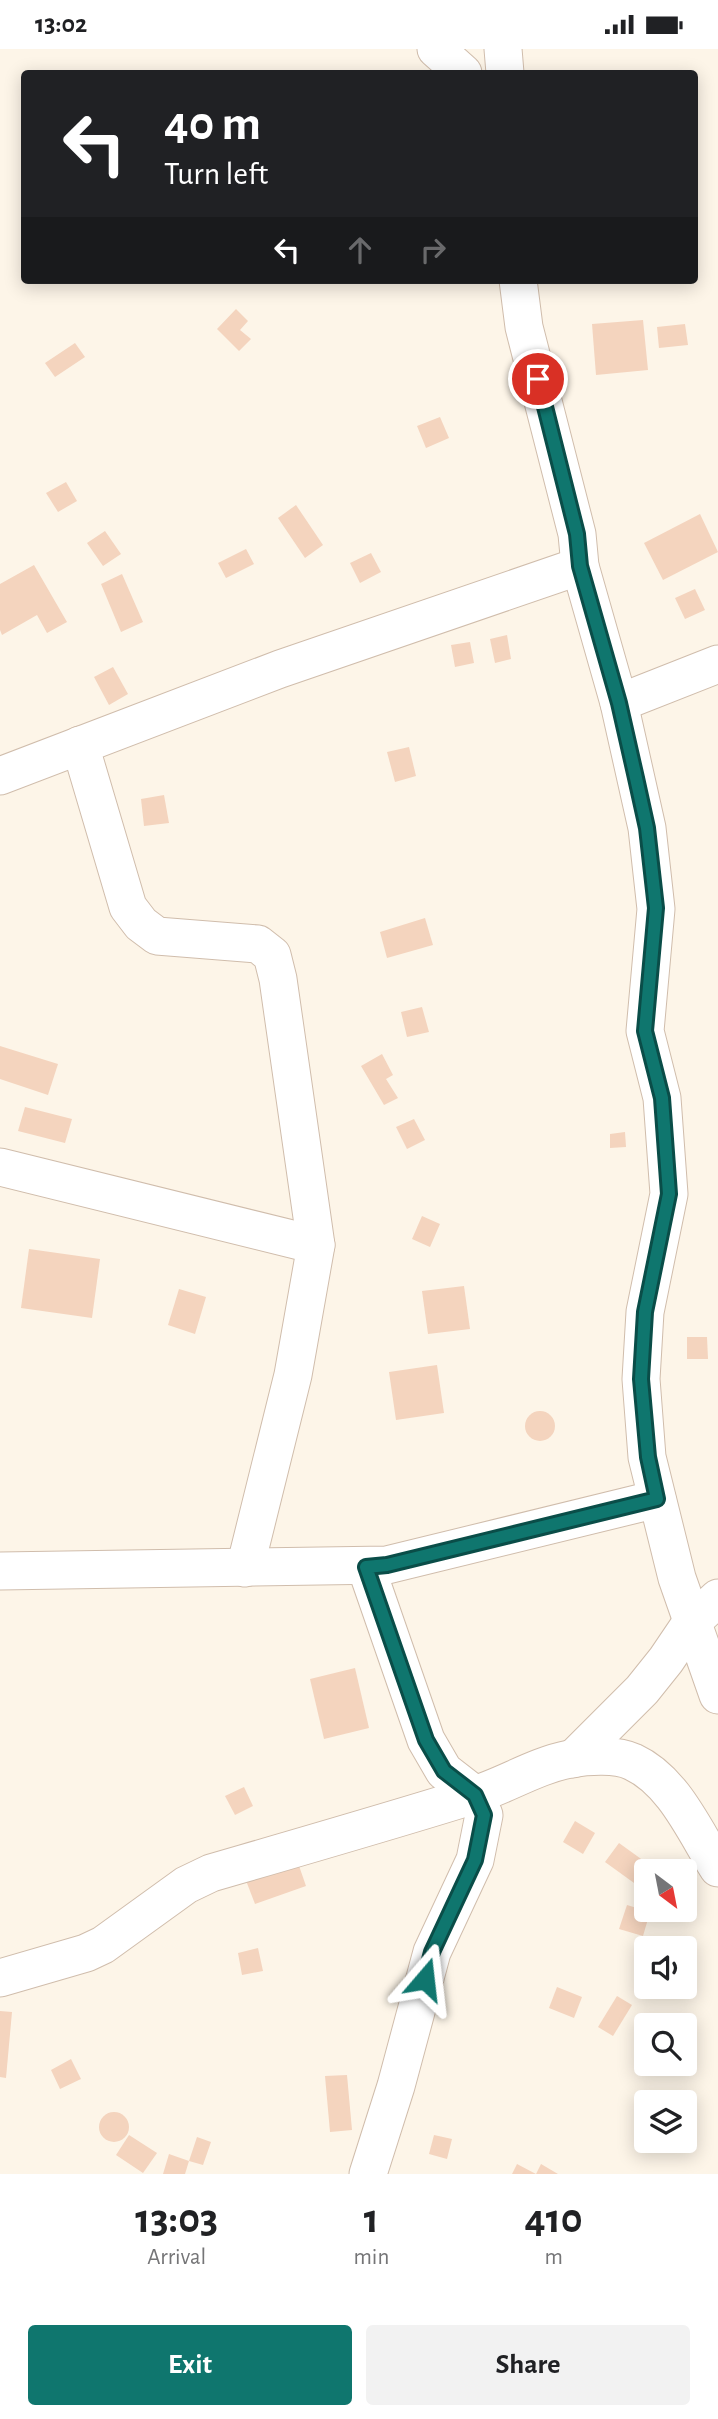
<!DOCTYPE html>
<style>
body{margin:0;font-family:"Alegreya Sans",sans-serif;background:#f2f2f2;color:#202124;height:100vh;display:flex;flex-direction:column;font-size:26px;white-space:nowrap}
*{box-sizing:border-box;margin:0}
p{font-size:23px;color:#757577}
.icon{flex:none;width:38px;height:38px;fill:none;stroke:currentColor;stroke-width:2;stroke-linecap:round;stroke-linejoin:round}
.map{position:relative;height:2125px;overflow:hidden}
.sheet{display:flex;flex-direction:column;background:#fff;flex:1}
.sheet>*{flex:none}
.guide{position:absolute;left:21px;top:21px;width:677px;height:214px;border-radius:7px;box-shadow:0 4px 18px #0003;background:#202124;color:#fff;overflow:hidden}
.needle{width:46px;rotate:148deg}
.tools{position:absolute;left:634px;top:1810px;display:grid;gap:14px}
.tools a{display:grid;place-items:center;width:63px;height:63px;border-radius:7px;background:#fff;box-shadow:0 4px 18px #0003;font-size:35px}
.pin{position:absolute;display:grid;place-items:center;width:60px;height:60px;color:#fff;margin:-30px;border:4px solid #fff;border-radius:50%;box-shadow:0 2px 7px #0007}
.me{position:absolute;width:77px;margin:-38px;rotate:17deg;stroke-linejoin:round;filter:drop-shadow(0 0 5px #0008)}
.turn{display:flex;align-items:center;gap:24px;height:147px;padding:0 28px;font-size:32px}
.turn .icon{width:91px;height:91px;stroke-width:2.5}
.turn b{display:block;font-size:49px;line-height:60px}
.lanes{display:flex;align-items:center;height:66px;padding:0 28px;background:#0003;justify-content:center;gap:35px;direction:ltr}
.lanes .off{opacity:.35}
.eta{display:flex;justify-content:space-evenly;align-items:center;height:119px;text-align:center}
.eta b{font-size:42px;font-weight:600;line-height:49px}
.cta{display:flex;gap:14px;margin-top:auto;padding:14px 28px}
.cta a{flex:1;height:80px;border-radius:7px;background:#0f766e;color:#fff;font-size:28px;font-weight:600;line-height:80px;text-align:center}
.cta a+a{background:#f2f2f2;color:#202124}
.status{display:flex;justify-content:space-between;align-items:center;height:49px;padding:0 35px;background:#fff;direction:ltr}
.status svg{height:19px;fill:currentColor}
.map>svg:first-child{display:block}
.building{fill:#f4d4be}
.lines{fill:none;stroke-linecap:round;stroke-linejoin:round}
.minor-casing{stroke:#d0bdac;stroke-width:39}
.minor{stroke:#fff;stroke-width:37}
.route-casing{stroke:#0a4d48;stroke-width:18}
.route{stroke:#0f766e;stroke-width:12}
</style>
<div class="status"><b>13:02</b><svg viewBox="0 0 49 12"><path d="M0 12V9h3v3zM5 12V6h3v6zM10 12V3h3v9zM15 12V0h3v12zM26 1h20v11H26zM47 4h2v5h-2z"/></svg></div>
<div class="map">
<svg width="718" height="2125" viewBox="0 0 718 2125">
<rect width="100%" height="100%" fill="#fdf5e8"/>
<g class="building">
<path d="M 236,260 L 248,272 L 240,281 L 251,290 L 239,302 L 217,280 Z"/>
<path d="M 643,271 L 648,321 L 596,326 L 592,275 Z"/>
<path d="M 685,275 L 688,296 L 659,299 L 657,278 Z"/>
<path d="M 75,294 L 85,308 L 55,328 L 45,314 Z"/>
<path d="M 440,368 L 449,389 L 426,399 L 417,377 Z"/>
<path d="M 66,433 L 77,452 L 58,463 L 46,444 Z"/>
<path d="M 296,456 L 323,496 L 305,509 L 278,469 Z"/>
<path d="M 700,465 L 718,503 L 663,531 L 644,494 Z"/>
<path d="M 105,482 L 121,505 L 103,517 L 87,494 Z"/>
<path d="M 246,500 L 254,515 L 226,529 L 218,514 Z"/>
<path d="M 371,504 L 381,523 L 360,534 L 350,514 Z"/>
<path d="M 34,516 L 67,573 L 47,584 L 37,566 L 2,586 L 0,581 L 0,535 Z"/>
<path d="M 122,525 L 143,573 L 121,583 L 101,535 Z"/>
<path d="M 695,540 L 705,561 L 685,570 L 675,549 Z"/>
<path d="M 507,586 L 511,610 L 495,614 L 490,590 Z"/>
<path d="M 470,593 L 474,614 L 455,618 L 451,596 Z"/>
<path d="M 113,618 L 128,645 L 109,656 L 94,628 Z"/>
<path d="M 409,698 L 416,727 L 395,733 L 387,703 Z"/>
<path d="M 164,746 L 169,774 L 144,777 L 141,750 Z"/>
<path d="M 425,869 L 433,896 L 387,909 L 380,883 Z"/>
<path d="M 422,958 L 429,983 L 407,988 L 401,963 Z"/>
<path d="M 0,997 L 58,1015 L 48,1046 L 0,1030 Z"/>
<path d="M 382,1005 L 393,1026 L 386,1030 L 398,1049 L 384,1056 L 361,1017 Z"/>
<path d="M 25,1058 L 72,1070 L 65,1094 L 18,1082 Z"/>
<path d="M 414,1070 L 425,1091 L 407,1100 L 396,1078 Z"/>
<path d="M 625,1083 L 626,1098 L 610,1099 L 610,1085 Z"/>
<path d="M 422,1167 L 440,1175 L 430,1198 L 412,1190 Z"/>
<path d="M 29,1200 L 100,1210 L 92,1269 L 21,1259 Z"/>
<path d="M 464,1237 L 470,1280 L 428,1285 L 422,1242 Z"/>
<path d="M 179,1240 L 206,1248 L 195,1285 L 168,1276 Z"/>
<path d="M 687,1288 L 707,1288 L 708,1310 L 687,1310 Z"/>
<path d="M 437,1316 L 444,1364 L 396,1371 L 389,1323 Z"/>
<circle cx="540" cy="1377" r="15"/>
<path d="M 355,1619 L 369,1679 L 324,1690 L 310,1630 Z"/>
<path d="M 244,1738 L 253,1757 L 235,1766 L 225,1747 Z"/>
<path d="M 575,1772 L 595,1784 L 583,1805 L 563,1793 Z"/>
<path d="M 619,1794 L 655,1820 L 646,1822 L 646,1832 L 641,1839 L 605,1813 Z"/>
<path d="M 297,1811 L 306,1837 L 255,1855 L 245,1829 Z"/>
<path d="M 627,1856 L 650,1863 L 643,1887 L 619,1880 Z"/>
<path d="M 258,1899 L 263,1922 L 242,1926 L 238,1904 Z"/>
<path d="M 557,1938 L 582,1948 L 574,1969 L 549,1959 Z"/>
<path d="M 617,1947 L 632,1956 L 613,1987 L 598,1978 Z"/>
<path d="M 0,1962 L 12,1963 L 6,2029 L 0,2028 Z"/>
<path d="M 71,2010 L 81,2030 L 60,2040 L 51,2021 Z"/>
<path d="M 347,2026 L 352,2081 L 330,2083 L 325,2027 Z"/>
<circle cx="114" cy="2078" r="15"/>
<path d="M 129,2086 L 157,2104 L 143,2124 L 116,2106 Z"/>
<path d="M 434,2086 L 452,2090 L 447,2110 L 429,2105 Z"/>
<path d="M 197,2088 L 211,2093 L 203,2116 L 189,2112 Z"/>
<path d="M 169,2105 L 189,2112 L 185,2125 L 163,2125 Z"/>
<path d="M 517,2115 L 536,2125 L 541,2115 L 558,2125 L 512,2125 Z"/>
</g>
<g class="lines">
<g class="minor-casing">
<g id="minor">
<path d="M 436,0 L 463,24"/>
<path d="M 503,0 L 505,24"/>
<path d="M 518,231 L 524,278 L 577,485 L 580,517 L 619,654 L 647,779 L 656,860 L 645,982 L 662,1049 L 669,1145 L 645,1263 L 641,1330 L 647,1408 L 677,1529 L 718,1646"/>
<path d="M 619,654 L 718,615"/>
<path d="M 80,696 L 128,858 L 141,875 L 157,887 L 258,895 L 272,906 L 278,930 L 316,1196 L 293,1326 L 245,1519"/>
<path d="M 0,727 L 280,620 L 580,517"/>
<path d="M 0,1118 L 316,1196"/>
<path d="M 366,1518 L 426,1691 L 444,1722 L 475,1746 L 484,1766 L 475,1811 L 432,1903 L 396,2037 L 368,2125"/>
<path d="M 0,1522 L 387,1516 L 657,1450"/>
<path d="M 573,1710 L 642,1641 L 666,1611 L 691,1574 L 718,1549"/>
<path d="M 0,1929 L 86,1904 L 103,1896 L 186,1836 L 211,1824 C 297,1799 384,1774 471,1747 C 505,1737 534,1717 570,1710 C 588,1707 617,1705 633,1713 C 674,1732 695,1783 718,1819"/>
</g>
</g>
<use href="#minor" class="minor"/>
</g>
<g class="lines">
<g class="route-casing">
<path id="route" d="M 425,1930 L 432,1903 L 475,1811 L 484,1766 L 475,1746 L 444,1722 L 426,1691 L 366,1518 L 387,1516 L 657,1450 L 648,1408 L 641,1330 L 645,1263 L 669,1145 L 662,1049 L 645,982 L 656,859 L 647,779 L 636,729 L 619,654 L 580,517 L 577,485 L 538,330"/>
</g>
<use href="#route" class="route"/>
</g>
</svg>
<div class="tools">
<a><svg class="needle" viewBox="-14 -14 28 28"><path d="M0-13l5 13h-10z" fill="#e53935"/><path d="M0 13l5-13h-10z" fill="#757577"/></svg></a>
<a><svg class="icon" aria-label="sound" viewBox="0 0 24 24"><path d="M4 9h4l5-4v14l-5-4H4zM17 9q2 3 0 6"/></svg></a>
<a><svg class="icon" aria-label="search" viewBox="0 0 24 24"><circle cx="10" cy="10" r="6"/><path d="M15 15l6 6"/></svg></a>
<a><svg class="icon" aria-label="layers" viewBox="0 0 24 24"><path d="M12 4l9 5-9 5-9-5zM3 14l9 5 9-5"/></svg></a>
</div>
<div class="pin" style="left:538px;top:330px;background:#d93025"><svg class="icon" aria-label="arrive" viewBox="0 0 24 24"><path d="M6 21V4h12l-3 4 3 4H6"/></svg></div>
<svg class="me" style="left:425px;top:1930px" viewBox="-20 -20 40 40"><path d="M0-17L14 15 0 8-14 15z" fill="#0f766e" stroke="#fff" stroke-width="4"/></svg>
<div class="guide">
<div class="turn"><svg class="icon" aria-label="left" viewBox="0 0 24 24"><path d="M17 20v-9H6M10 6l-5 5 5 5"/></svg><div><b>40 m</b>Turn left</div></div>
<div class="lanes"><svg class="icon" aria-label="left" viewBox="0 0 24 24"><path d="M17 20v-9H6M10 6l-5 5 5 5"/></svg><svg class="icon off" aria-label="ahead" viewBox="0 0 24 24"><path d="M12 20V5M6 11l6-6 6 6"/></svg><svg class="icon off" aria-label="right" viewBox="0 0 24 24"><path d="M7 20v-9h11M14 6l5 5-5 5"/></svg></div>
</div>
</div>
<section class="sheet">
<div class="eta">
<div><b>13:03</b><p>Arrival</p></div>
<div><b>1</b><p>min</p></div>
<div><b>410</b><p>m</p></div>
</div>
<div class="cta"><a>Exit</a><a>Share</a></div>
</section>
